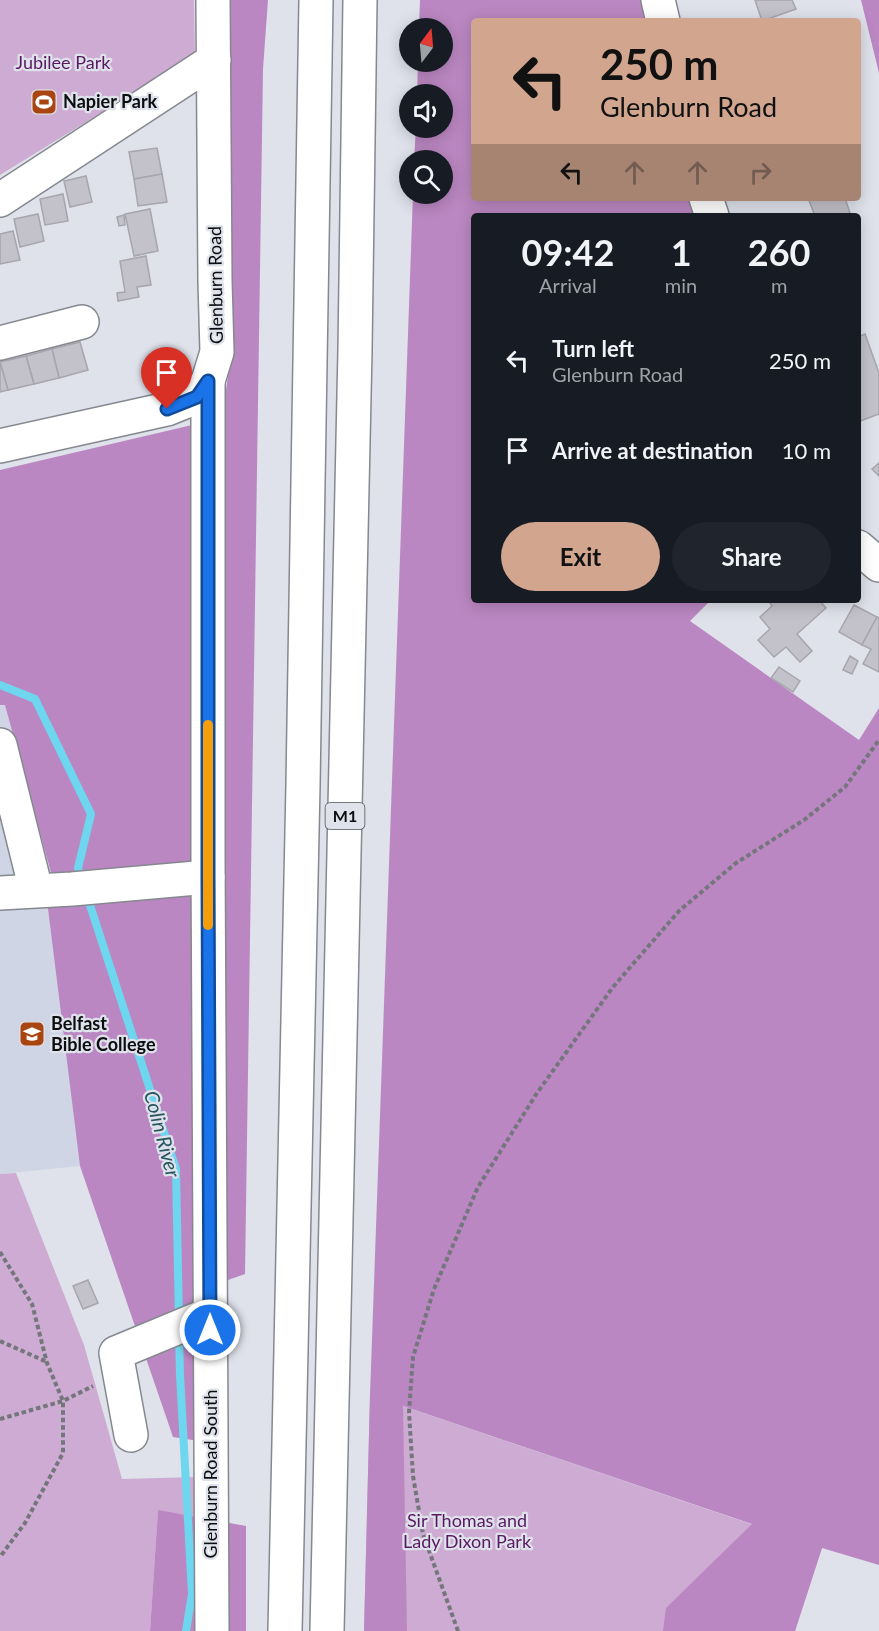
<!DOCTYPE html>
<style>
body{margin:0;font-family:Lato,sans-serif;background:#20242c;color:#f1f3f6;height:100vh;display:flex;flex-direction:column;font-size:22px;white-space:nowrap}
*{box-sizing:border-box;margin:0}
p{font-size:20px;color:#9ea1a6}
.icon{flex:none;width:33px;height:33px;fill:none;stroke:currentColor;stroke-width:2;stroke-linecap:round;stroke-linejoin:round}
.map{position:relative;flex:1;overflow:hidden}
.drawer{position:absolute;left:471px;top:213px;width:390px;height:390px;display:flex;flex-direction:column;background:#171b24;border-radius:6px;box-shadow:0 3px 15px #0003}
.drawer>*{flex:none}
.banner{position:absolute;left:471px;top:18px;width:390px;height:183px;border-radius:6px;box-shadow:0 3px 15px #0003;background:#d1a58e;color:#111;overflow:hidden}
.needle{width:39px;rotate:16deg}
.fabs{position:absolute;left:399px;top:18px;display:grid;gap:12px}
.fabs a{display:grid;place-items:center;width:54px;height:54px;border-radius:50%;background:#171b24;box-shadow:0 3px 15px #0003;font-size:30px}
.pin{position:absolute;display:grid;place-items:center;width:51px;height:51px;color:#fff;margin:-62px -26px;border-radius:50% 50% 50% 0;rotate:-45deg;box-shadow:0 0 6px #0007}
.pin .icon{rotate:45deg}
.me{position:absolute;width:66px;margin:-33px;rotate:0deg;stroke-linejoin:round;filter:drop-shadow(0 0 4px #0008)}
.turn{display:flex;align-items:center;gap:21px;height:126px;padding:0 30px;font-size:27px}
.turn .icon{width:78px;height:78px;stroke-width:2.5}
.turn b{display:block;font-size:42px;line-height:51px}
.lanes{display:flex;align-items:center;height:57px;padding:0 30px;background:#0003;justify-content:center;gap:30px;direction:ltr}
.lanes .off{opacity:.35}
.eta{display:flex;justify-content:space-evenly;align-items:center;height:102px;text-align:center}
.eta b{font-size:36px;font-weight:700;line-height:42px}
.button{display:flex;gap:12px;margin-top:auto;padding:12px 30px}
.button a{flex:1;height:69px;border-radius:36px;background:#d1a58e;color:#111;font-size:24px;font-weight:700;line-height:69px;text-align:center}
.button a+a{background:#20242c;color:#f1f3f6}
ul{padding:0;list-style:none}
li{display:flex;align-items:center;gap:18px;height:90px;padding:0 30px}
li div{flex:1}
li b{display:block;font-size:22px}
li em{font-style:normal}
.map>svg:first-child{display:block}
.built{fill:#cfd5e5}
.green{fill:#ceabd2}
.forest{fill:#bb87c2}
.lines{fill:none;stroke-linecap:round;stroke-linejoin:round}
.stream{stroke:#6ed6ef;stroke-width:8}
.building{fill:#c3c1c9;stroke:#a7a5ad;stroke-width:1.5}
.minor-casing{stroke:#85888f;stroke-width:36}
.highway-casing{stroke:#85888f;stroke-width:36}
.path{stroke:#73767b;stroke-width:4;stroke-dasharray:4.5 3;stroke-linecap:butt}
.minor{stroke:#fff;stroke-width:33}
.highway{stroke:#fff;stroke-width:33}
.route-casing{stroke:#114b97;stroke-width:15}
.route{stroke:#1a73e8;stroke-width:10}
.slow{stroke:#f59e0b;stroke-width:10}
.labels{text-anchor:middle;stroke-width:4.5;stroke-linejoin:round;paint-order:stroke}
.shield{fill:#dfe2eb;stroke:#4b4d51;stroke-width:1.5}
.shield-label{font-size:16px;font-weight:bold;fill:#0b0d0f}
.park-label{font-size:18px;fill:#591962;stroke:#dfe2eb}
.poi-label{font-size:18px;font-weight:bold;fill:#0b0d0f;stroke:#dfe2eb;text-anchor:start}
.street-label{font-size:18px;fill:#0b0d0f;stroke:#dfe2eb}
.water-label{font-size:20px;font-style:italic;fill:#26545f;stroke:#dfe2eb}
</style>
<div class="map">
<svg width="879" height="1631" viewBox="0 0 879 1631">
<rect width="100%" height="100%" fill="#dfe2eb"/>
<path class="built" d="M 5,704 L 53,880 L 47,902 L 80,1166 L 0,1174 L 0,705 Z"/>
<g class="green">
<path d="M 0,0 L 194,0 L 195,55 L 0,175 Z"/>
<path d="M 16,1173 L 84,1345 L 122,1479 L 197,1477 L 201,1518 L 158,1511 L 150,1631 L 0,1631 L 0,1174 Z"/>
<path d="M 370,1395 L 822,1548 L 795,1631 L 364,1631 Z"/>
</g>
<g class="forest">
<path d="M 227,0 L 268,0 L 263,69 L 245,1274 L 197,1291 L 199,1441 L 173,1437 L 80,1166 L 47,901 L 53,880 L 5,705 L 0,705 L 0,470 L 222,418 L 230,362 Z"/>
<path d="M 420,0 L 658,0 L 663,21 L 474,21 L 474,198 L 706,198 L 712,216 L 474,216 L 474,600 L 711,600 L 690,621 L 859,740 L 879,708 L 879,1565 L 822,1548 L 795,1631 L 663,1631 L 666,1608 L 752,1524 L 403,1406 L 407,1631 L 364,1631 L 370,1395 L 413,194 L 442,194 L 442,160 L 414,160 L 416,128 L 442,128 L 442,94 L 417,94 L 418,62 L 442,62 L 442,28 L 419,28 Z"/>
<path d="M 861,0 L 879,0 L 879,73 Z"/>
<path d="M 158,1510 L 246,1526 L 246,1631 L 150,1631 Z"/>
</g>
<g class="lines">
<g class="stream">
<path d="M 0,685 L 35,699 L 91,814 L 78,868 L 82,882"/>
<path d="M 87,896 L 176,1169 L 179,1320"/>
<path d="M 179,1335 L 180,1375 L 192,1594 L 186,1631"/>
</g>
</g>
<g class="building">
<path d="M 755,0 L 792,0 L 796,9 L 762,21 Z"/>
<path d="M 157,148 L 162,174 L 134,179 L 129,152 Z"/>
<path d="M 162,174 L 167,202 L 138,206 L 134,179 Z"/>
<path d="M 86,176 L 92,202 L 70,207 L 64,181 Z"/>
<path d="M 63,194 L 68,221 L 45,225 L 40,199 Z"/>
<path d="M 808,198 L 845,198 L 850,213 L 841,216 L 815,216 Z"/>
<path d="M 150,209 L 158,251 L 134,256 L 125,214 Z"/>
<path d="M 38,214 L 44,241 L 20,247 L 14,219 Z"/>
<path d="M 124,215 L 125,225 L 119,226 L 117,217 Z"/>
<path d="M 13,231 L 20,260 L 0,264 L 0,234 Z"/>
<path d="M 146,256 L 151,285 L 137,287 L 139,297 L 118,301 L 117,293 L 125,292 L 120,261 Z"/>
<path d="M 865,334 L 879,373 L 879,414 L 858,422 L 858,337 Z"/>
<path d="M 80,342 L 88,370 L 59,378 L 52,349 Z"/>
<path d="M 52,349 L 59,378 L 34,384 L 26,356 Z"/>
<path d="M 26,356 L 34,384 L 8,390 L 0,362 Z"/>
<path d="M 0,362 L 8,390 L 0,392 Z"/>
<path d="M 879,463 L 879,476 L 872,469 Z"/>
<path d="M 768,600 L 819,600 L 826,608 L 797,634 L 812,651 L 800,662 L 786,647 L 774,657 L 758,640 L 770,629 L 760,617 L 772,606 Z"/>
<path d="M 854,605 L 877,617 L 862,645 L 839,632 Z"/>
<path d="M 877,617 L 879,618 L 879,672 L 863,664 L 871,649 L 862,645 Z"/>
<path d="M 850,656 L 858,661 L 852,674 L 843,670 Z"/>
<path d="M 779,667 L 800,681 L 793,692 L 771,678 Z"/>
<path d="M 88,1280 L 98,1303 L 83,1309 L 73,1286 Z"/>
</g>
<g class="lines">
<g class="minor-casing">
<g id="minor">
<path d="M 658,0 L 663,21"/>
<path d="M 706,198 L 712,216"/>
<path d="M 0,200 L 214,60"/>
<path d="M 0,343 L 82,322"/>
<path d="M 208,381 L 208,856 L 212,1631"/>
<path d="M 0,446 L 167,409 L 197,397 L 208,381 L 217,352 L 215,281 L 213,0"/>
<path d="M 858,547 L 879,565"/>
<path d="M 0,745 L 36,890"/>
<path d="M 0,893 L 72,889 L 208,877"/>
<path d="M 131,1435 L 116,1353 L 210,1314"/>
</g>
</g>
<g class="highway-casing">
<g id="highway">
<path d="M 285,1631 L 303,785 L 316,0"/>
<path d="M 327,1631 L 355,350 L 360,0"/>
</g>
</g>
<g class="path">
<path d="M 0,1252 L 32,1304 L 47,1363 L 63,1401 L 63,1453 L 25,1523 L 0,1557"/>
<path d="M 0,1341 L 47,1362"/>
<path d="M 0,1419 L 63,1401 L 93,1386"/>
<path d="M 458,1631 L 423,1534 L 413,1476 L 409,1412 L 413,1357 L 434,1289 L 478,1187 L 537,1093 L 613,987 L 679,911 L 736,863 L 804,820 L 845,787 L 879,740"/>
</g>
<use href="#minor" class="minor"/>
<use href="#highway" class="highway"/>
</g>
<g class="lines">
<g class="route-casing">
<path id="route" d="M 167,409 L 197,397 L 208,381 L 208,877 L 210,1330"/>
</g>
<use href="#route" class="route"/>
<path class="slow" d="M 208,725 L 208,925"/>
</g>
<defs>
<g id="stadium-square" transform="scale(1.35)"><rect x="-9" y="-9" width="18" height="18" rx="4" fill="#a94510" stroke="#dfe2eb"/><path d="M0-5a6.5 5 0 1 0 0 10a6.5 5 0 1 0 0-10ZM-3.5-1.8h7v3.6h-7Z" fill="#fff"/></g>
<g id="university-square" transform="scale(1.35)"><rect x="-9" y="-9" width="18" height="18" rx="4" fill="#a94510" stroke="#dfe2eb"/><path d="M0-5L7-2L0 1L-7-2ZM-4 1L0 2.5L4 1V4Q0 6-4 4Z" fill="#fff"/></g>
</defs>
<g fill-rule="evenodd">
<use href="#stadium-square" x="44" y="102"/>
<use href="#university-square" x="32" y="1034"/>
</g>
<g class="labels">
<rect class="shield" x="325.5" y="803" width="39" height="26" rx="4.5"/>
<g class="shield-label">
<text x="345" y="822">M1</text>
</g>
<g class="park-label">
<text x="63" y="69">Jubilee Park</text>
<text x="467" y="1527">Sir Thomas and<tspan x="467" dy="21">Lady Dixon Park</tspan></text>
</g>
<g class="poi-label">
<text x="63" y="108">Napier Park</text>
<text x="51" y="1030">Belfast<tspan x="51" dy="21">Bible College</tspan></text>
</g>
<g class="street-label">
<text transform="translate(216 285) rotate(-91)" y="6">Glenburn Road</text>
<text transform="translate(211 1474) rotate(-90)" y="6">Glenburn Road South</text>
</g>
<g class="water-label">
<text transform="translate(162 1134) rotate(75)" y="7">Colin River</text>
</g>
</g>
</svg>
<div class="fabs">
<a><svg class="needle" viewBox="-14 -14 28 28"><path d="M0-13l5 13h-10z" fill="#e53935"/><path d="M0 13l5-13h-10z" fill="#9ea1a6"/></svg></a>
<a><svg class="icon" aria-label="sound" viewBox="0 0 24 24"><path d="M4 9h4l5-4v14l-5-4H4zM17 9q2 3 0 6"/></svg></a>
<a><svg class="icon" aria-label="search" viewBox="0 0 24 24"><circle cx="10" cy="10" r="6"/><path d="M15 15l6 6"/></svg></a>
</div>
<div class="pin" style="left:167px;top:409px;background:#d93025"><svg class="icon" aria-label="arrive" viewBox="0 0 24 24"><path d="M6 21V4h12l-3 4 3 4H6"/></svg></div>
<svg class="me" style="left:210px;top:1330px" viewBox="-20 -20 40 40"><circle r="17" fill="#1a73e8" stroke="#fff" stroke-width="3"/><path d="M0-11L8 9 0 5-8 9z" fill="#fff"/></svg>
<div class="banner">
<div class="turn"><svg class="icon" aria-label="left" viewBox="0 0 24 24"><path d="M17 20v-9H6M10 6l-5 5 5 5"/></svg><div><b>250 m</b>Glenburn Road</div></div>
<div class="lanes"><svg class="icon" aria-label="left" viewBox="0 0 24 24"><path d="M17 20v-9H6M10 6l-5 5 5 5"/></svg><svg class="icon off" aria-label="ahead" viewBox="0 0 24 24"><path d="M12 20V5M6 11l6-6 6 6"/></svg><svg class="icon off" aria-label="ahead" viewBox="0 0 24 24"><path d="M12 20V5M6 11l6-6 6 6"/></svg><svg class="icon off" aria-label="right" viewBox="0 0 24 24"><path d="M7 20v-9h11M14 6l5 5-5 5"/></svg></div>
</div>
<section class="drawer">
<div class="eta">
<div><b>09:42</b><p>Arrival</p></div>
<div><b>1</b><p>min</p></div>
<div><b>260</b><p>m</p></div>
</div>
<ul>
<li><svg class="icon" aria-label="left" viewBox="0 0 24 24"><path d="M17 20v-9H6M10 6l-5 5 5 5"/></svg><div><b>Turn left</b><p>Glenburn Road</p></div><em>250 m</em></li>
<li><svg class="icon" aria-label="arrive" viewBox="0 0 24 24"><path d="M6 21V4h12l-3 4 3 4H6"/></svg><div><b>Arrive at destination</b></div><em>10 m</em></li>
</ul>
<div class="button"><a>Exit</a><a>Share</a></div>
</section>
</div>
